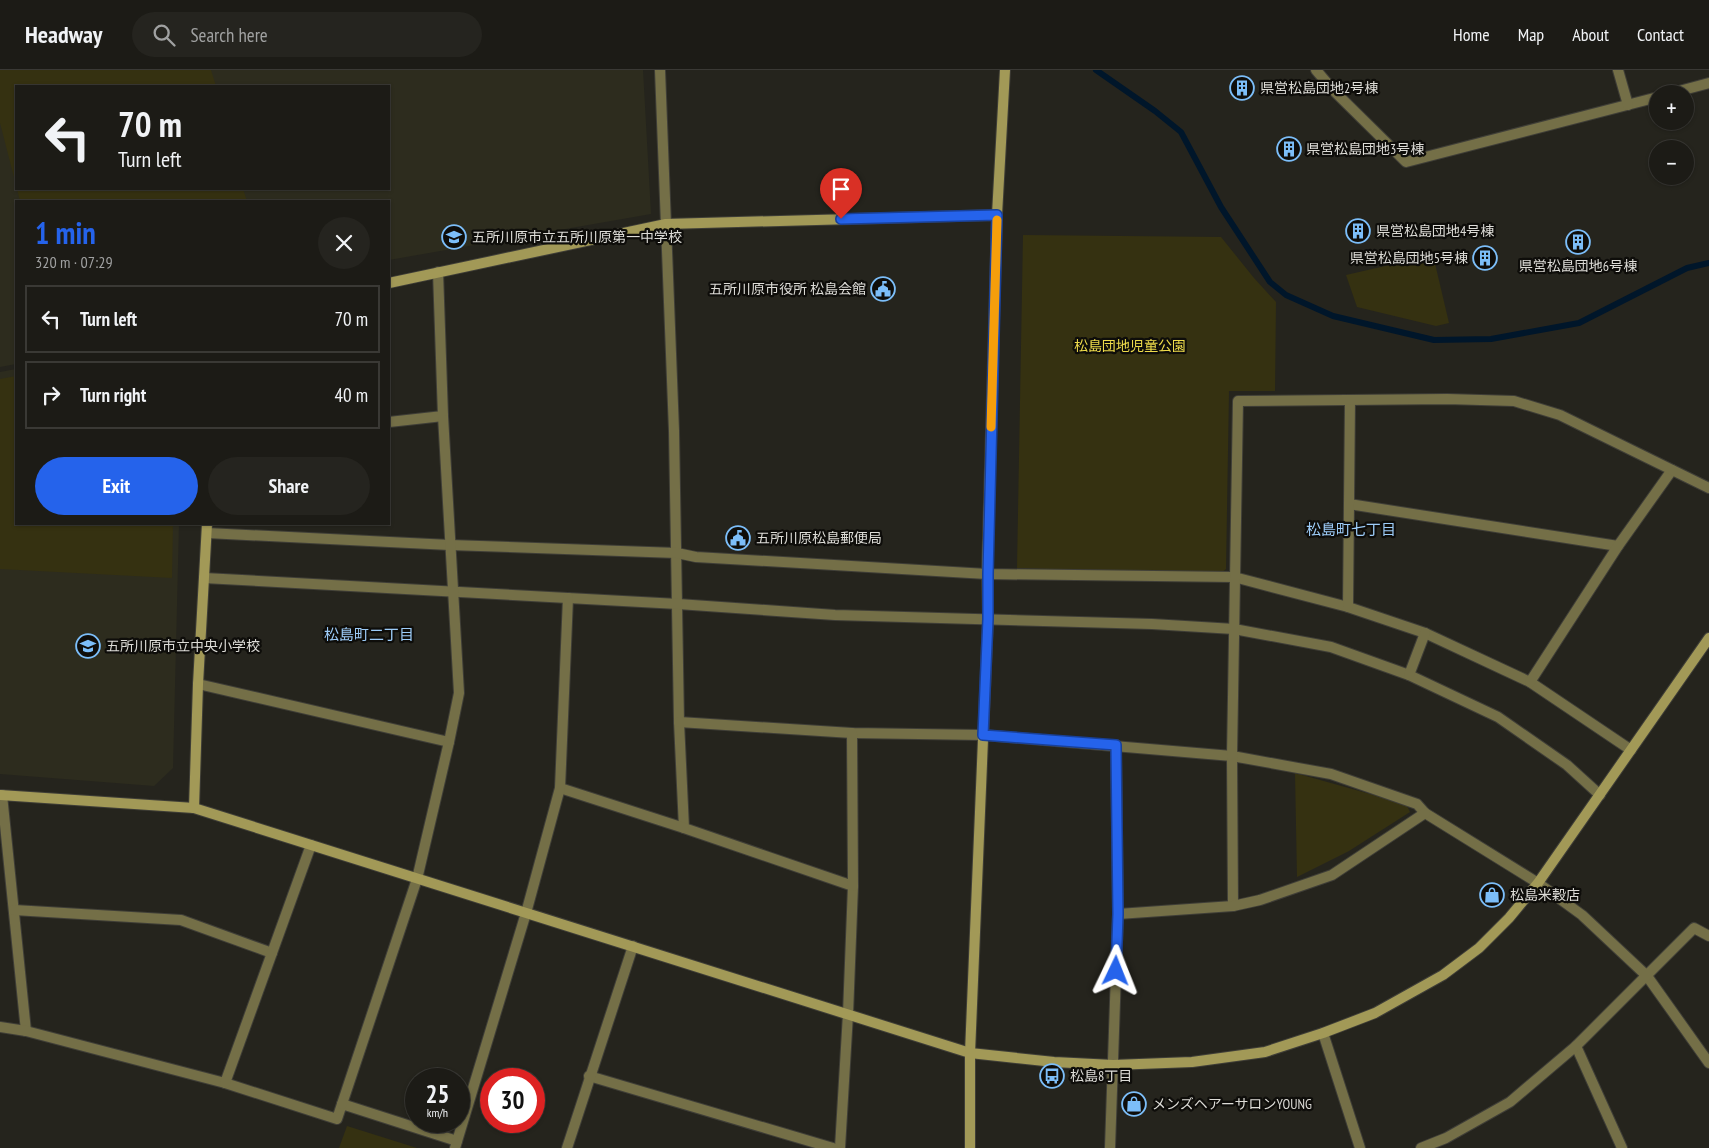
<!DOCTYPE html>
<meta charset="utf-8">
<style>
body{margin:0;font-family:"PT Sans Narrow","Noto Sans JP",sans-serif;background:#25241f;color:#f1f3f6;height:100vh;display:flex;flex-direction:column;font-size:19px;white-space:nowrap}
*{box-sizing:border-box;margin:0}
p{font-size:16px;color:#a0a1a1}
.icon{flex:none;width:28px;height:28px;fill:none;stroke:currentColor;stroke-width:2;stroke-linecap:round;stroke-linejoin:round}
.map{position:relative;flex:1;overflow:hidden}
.side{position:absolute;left:15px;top:130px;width:375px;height:325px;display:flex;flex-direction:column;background:#1c1b16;border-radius:0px;box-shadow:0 1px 4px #0004,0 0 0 1px #3a3935}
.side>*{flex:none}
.top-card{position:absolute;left:15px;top:15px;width:375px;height:105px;border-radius:0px;box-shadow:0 1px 4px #0004,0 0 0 1px #3a3935;background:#1c1b16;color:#f1f3f6;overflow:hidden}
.tools{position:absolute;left:1649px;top:15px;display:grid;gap:10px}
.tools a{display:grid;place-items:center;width:45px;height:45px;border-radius:50%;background:#1c1b16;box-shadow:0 1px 4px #0004,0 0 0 1px #3a3935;font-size:25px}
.speed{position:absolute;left:405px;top:998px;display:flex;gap:10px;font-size:25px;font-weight:700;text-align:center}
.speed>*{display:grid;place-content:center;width:65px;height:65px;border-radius:50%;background:#1c1b16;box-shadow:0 1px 4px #0004,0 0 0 1px #3a3935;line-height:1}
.speed small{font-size:12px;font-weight:400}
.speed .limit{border:8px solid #d22;background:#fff;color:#111}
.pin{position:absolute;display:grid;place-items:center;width:42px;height:42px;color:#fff;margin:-51px -21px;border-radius:50% 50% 50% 0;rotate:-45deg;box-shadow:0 0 5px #0007}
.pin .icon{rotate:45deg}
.me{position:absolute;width:55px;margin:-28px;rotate:2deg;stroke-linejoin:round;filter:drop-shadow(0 0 4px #0008)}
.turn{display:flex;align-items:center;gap:18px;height:105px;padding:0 20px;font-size:22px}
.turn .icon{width:65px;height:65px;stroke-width:2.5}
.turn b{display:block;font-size:35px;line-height:42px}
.round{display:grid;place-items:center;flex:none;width:52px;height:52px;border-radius:26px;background:#25241f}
.headline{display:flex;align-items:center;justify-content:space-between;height:85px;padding:0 20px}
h1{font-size:30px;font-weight:800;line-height:38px;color:#2563eb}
.primary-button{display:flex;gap:10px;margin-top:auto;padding:10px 20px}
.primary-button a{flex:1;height:58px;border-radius:30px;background:#2563eb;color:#fff;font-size:20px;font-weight:800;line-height:58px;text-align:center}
.primary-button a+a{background:#25241f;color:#f1f3f6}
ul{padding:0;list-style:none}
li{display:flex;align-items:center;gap:15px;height:68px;margin:0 10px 8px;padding:0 10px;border:2px solid #3a3935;border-radius:0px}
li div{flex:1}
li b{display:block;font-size:19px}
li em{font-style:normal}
header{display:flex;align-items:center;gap:30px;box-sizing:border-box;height:70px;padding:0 25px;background:#1c1b16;border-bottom:1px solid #3a3935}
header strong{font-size:24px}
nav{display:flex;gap:28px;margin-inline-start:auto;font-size:18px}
.search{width:350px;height:45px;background:#25241f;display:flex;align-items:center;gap:12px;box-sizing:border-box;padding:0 18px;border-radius:28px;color:#a0a1a1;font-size:19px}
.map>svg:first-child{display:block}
.built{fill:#2d2c1e;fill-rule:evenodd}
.green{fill:#353111}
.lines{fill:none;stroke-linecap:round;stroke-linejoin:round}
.stream{stroke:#00162a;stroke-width:6}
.street-casing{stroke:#3f3e37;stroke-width:12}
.secondary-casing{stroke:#3f3e37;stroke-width:12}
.street{stroke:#746f47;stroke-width:10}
.secondary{stroke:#a29957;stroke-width:10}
.route-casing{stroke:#184099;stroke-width:12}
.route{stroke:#2563eb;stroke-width:9}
.slow{stroke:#f59e0b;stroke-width:9}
.labels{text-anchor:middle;stroke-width:4.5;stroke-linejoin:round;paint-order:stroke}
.poi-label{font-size:14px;fill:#dddcd7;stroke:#0e0d0a;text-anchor:start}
.park-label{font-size:14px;fill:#eedb4b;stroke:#0e0d0a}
.neighbourhood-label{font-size:15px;fill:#9dccf8;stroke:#0e0d0a}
</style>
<header>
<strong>Headway</strong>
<div class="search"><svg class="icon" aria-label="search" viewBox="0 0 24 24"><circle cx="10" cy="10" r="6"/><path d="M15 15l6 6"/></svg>Search here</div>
<nav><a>Home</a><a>Map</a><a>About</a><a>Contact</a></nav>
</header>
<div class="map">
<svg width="1709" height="1078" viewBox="0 0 1709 1078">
<rect width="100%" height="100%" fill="#25241d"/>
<g class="built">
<path d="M 0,0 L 643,0 L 651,144 L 389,190 L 389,131 L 16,131 L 16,294 L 0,297 ZM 16,16 L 389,16 L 389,119 L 16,119 Z"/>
<path d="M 16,299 L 16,454 L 179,454 L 173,698 L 154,716 L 0,704 L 0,302 Z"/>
</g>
<g class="green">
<path d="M 0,0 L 211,0 L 216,16 L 16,16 L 16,115 L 0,53 Z"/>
<path d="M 17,119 L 243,119 L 247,131 L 20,131 Z"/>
<path d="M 1023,165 L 1221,167 L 1254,208 L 1276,232 L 1275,321 L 1229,321 L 1226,499 L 1219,505 L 1017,498 Z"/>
<path d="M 1433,185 L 1449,253 L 1436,256 L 1357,237 L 1346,205 Z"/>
<path d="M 16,306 L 16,454 L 173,454 L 172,508 L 0,499 L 0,309 Z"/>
<path d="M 1295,703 L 1406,734 L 1410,742 L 1349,781 L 1297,807 Z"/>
<path d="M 347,1056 L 417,1078 L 339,1078 Z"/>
</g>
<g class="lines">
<path class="stream" d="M 1096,0 L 1155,41 L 1181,62 L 1221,137 L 1270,212 L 1286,225 L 1333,246 L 1434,270 L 1491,269 L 1579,253 L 1687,198 L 1709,193"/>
<g class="street-casing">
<g id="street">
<path d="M 660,0 L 674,361 L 679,652 L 684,758 L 853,816 L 848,944 L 840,1078"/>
<path d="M 1316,0 L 1333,20 L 1406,92 L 1658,27"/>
<path d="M 1618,0 L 1628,35"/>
<path d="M 1668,24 L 1709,13"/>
<path d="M 389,352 L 443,346"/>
<path d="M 1349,434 L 1618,476"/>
<path d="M 207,463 L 450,475 L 677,483 L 696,487 L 987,504 L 1234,507 L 1348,537 L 1425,563 L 1530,612 L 1631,680"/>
<path d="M 204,508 L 678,534 L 835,545 L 1152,554 L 1234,559 L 1331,577 L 1409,605 L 1498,647 L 1567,695 L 1600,725"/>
<path d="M 1348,537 L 1350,330"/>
<path d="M 1409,605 L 1425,563"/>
<path d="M 1530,612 L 1618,476 L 1672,400"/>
<path d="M 198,614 L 449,672"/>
<path d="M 679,652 L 852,663 L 983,665 L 1232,686 L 1331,704 L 1417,734 L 1425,743 L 1538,813 L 1582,845 L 1647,906 L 1709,993"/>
<path d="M 852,663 L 853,816"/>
<path d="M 560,718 L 684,758"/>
<path d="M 2,725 L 26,961"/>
<path d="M 1233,836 L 1232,686 L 1238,331 L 1447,329 L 1514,331 L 1560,345 L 1709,418"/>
<path d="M 14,840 L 181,850 L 272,883"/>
<path d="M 1118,844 L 1233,836 L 1260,830 L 1332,805 L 1425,743"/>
<path d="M 0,957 L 26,961 L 225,1013 L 337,1049 L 342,1034 L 457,1071"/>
<path d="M 1323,963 L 1360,1078"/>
<path d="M 1576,976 L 1622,1078"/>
<path d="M 589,1006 L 833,1078"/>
<path d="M 225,1013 L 311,775"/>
<path d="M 342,1034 L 417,809 L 449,672 L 459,623 L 443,346 L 438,202"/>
<path d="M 455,1078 L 526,843 L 560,718 L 568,528"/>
<path d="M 567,1078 L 633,876"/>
<path d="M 1110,1078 L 1118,844 L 1116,675"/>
<path d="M 1421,1078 L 1446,1068 L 1510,1032 L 1576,976 L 1694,858 L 1709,866"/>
</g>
</g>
<g class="secondary-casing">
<g id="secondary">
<path d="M 389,213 L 666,154 L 997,145"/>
<path d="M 0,725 L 194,738 L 970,983 L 1054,992 L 1113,995 L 1192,992 L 1265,982 L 1323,963 L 1375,943 L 1443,905 L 1479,878 L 1509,848 L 1538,813 L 1709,568"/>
<path d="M 194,738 L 198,614 L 207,454"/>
<path d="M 970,1078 L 970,983 L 988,549 L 987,504 L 997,145 L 1005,0"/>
</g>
</g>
<use href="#street" class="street"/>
<use href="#secondary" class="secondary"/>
</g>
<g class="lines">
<g class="route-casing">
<path id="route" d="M 841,149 L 997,145 L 988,504 L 988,549 L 983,665 L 1116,675 L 1118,844 L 1116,901"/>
</g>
<use href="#route" class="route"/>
<path class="slow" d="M 991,357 L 997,150"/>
</g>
<defs>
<g id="building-ring" transform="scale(1.25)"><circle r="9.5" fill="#0e0d0a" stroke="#7cbef9" stroke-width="1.5"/><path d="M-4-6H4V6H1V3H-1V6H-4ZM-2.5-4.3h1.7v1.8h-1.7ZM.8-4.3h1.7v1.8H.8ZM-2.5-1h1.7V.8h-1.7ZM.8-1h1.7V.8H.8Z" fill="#7cbef9"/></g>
<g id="school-ring" transform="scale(1.25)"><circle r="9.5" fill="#0e0d0a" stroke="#7cbef9" stroke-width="1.5"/><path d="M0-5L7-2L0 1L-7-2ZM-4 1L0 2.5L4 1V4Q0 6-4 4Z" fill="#7cbef9"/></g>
<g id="civic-ring" transform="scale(1.25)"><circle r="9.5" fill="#0e0d0a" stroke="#7cbef9" stroke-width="1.5"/><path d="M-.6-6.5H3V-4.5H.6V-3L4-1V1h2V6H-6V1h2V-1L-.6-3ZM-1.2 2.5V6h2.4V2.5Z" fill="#7cbef9"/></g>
<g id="shop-ring" transform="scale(1.25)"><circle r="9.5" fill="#0e0d0a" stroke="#7cbef9" stroke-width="1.5"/><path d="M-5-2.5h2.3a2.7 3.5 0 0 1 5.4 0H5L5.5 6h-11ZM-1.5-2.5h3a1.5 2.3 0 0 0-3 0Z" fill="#7cbef9"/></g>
<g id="bus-ring" transform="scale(1.25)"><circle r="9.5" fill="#0e0d0a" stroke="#7cbef9" stroke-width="1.5"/><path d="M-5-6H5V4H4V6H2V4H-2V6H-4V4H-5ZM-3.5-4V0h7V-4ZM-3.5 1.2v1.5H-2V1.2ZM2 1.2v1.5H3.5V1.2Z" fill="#7cbef9"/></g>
</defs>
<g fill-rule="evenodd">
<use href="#building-ring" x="1242" y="18"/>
<use href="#building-ring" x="1289" y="79"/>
<use href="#building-ring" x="1358" y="161"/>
<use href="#school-ring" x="454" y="167"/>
<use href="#building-ring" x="1578" y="172"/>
<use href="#building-ring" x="1485" y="188"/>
<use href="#civic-ring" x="883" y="219"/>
<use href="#civic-ring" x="738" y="468"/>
<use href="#school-ring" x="88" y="576"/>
<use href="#shop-ring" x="1492" y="825"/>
<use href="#bus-ring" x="1052" y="1006"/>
<use href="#shop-ring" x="1134" y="1034"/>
</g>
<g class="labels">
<g class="poi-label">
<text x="1260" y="23">県営松島団地2号棟</text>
<text x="1306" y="84">県営松島団地3号棟</text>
<text x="1376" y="166">県営松島団地4号棟</text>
<text x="472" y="172">五所川原市立五所川原第一中学校</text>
<text x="1468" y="193" text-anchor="end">県営松島団地5号棟</text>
<text x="1578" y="201" text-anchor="middle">県営松島団地6号棟</text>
<text x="866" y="224" text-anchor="end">五所川原市役所 松島会館</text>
<text x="756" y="473">五所川原松島郵便局</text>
<text x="106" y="581">五所川原市立中央小学校</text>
<text x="1510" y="830">松島米穀店</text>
<text x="1070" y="1011">松島8丁目</text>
<text x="1152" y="1039">メンズヘアーサロンYOUNG</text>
</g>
<g class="park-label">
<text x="1130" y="281">松島団地児童公園</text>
</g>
<g class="neighbourhood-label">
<text x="1351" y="465">松島町七丁目</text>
<text x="369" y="570">松島町二丁目</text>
</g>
</g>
</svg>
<div class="tools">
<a>+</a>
<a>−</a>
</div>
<div class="speed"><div>25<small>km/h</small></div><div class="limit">30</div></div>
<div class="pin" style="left:841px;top:149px;background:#d93025"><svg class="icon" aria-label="arrive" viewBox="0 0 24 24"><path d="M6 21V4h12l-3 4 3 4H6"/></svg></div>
<svg class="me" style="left:1116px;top:901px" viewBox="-20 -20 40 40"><path d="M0-17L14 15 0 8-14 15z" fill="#2563eb" stroke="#fff" stroke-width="4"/></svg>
<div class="top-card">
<div class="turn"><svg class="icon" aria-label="left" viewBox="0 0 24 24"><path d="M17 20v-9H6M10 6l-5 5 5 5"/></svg><div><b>70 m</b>Turn left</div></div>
</div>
<section class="side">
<div class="headline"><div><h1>1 min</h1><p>320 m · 07:29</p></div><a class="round"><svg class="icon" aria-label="close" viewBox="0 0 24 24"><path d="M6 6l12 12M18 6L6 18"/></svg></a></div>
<ul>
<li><svg class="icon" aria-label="left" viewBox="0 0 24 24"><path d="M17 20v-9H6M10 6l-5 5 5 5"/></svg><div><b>Turn left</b></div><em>70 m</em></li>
<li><svg class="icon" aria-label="right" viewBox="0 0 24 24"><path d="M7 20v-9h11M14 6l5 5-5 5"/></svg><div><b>Turn right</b></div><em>40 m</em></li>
</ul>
<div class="primary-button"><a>Exit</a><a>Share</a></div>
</section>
</div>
